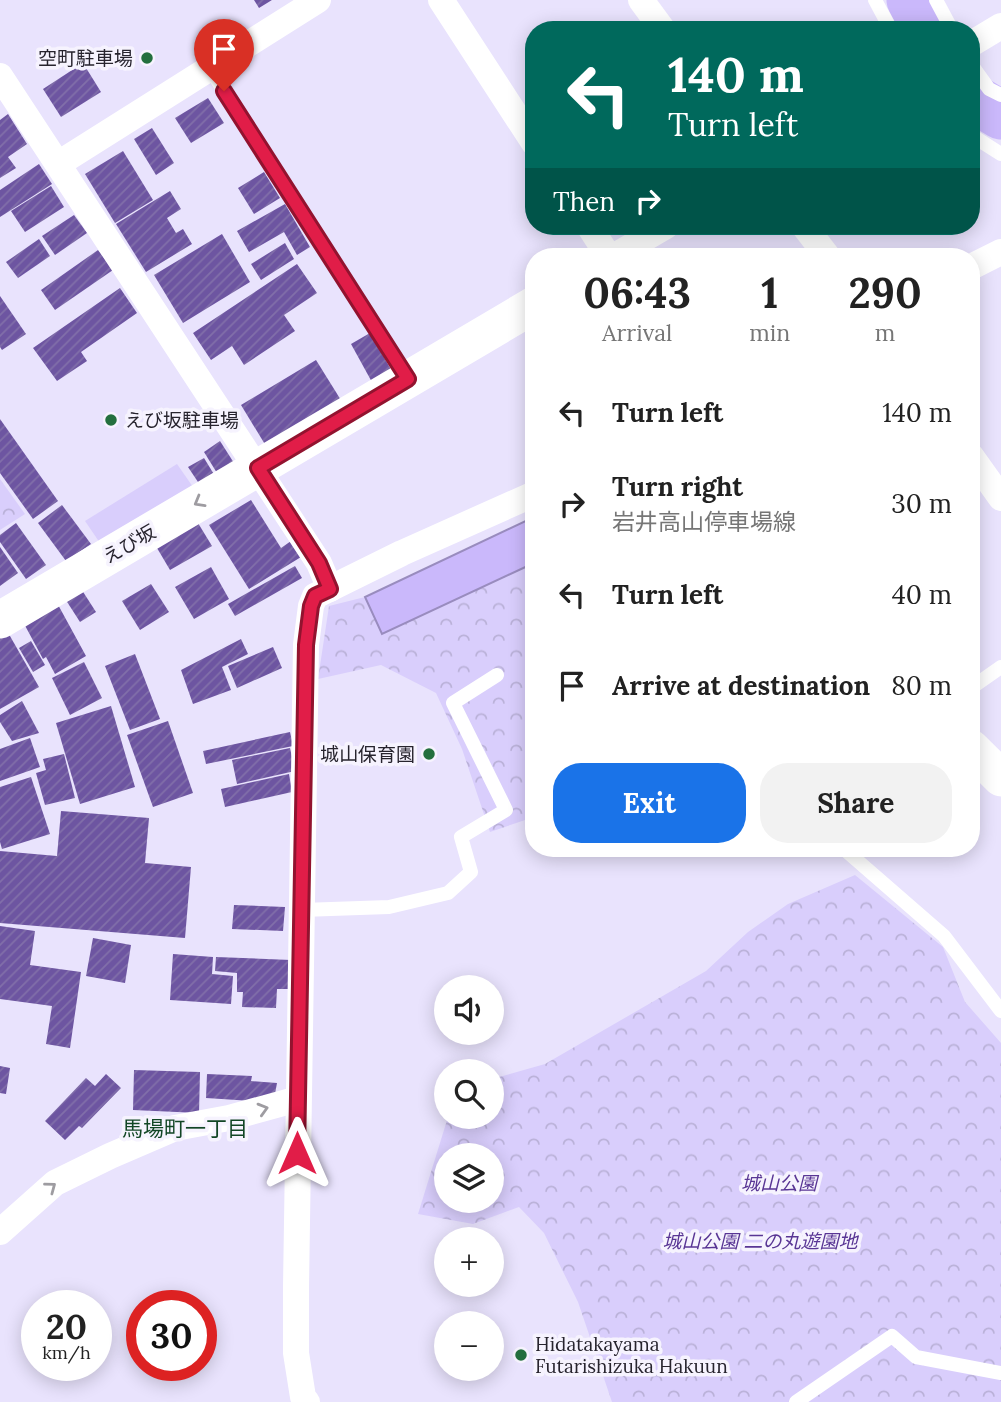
<!DOCTYPE html>
<meta charset="utf-8">
<style>
body{margin:0;font-family:Lora,"Noto Sans JP",serif;background:#f2f2f2;color:#222;height:100vh;display:flex;flex-direction:column;font-size:26px;white-space:nowrap}
*{box-sizing:border-box;margin:0}
p{font-size:23px;color:#767676}
.icon{flex:none;width:38px;height:38px;fill:none;stroke:currentColor;stroke-width:2;stroke-linecap:round;stroke-linejoin:round}
.map{position:relative;flex:1;overflow:hidden}
.details{position:absolute;left:525px;top:248px;width:455px;height:609px;display:flex;flex-direction:column;background:#fff;border-radius:28px;box-shadow:0 4px 18px #0003}
.details>*{flex:none}
.banner{position:absolute;left:525px;top:21px;width:455px;height:214px;border-radius:28px;box-shadow:0 4px 18px #0003;background:#00695c;color:#fff;overflow:hidden}
.fabs{position:absolute;left:434px;top:975px;display:grid;gap:14px}
.fabs a{display:grid;place-items:center;width:70px;height:70px;border-radius:50%;background:#fff;box-shadow:0 4px 18px #0003;font-size:35px}
.speed{position:absolute;left:21px;top:1290px;display:flex;gap:14px;font-size:35px;font-weight:700;text-align:center}
.speed>*{display:grid;place-content:center;width:91px;height:91px;border-radius:50%;background:#fff;box-shadow:0 4px 18px #0003;line-height:1}
.speed small{font-size:18px;font-weight:400}
.speed .limit{border:10px solid #d22;background:#fff;color:#111}
.pin{position:absolute;display:grid;place-items:center;width:60px;height:60px;color:#fff;margin:-72px -30px;border-radius:50% 50% 50% 0;rotate:-45deg;box-shadow:0 0 7px #0007}
.pin .icon{rotate:45deg}
.me{position:absolute;width:77px;margin:-38px;rotate:0deg;stroke-linejoin:round;filter:drop-shadow(0 0 5px #0008)}
.turn{display:flex;align-items:center;gap:24px;height:147px;padding:0 28px;font-size:32px}
.turn .icon{width:91px;height:91px;stroke-width:2.5}
.turn b{display:block;font-size:49px;line-height:60px}
.then{display:flex;align-items:center;height:66px;padding:0 28px;background:#0003;gap:14px;font-size:26px}
.eta{display:flex;justify-content:space-evenly;align-items:center;height:119px;text-align:center}
.eta b{font-size:42px;font-weight:700;line-height:49px}
.cta{display:flex;gap:14px;margin-top:auto;padding:14px 28px}
.cta a{flex:1;height:80px;border-radius:28px;background:#1a73e8;color:#fff;font-size:28px;font-weight:700;line-height:80px;text-align:center}
.cta a+a{background:#f2f2f2;color:#222}
ul{padding:0;list-style:none}
li{display:flex;align-items:center;gap:21px;height:91px;padding:0 28px}
li div{flex:1}
li b{display:block;font-size:26px}
li em{font-style:normal}
.map>svg:first-child{display:block}
.grass{fill:#d9cefc}
.forest{fill:url(#forest-crowns);fill-rule:evenodd}
.water{fill:#cab8fb;stroke:#998cbe;stroke-width:2}
.lines{fill:none;stroke-linecap:round;stroke-linejoin:round}
.river{stroke:#cab8fb;stroke-width:49}
.building{fill:url(#building-hatch)}
.lane{stroke:#fff;stroke-width:14}
.street{stroke:#fff;stroke-width:26}
.secondary{stroke:#fff;stroke-width:37}
.oneway{stroke:#9e9ca1}
.route-casing{stroke:#92132f;stroke-width:18}
.route{stroke:#e11d48;stroke-width:12}
.poi-dot{fill:#236f3e;stroke:#f6f3fe;stroke-width:2.5}
.labels{text-anchor:middle;stroke-width:7;stroke-linejoin:round;paint-order:stroke}
.poi-label{font-size:19px;fill:#27242e;stroke:#f6f3fe;text-anchor:end}
.street-label{font-size:19px;fill:#27242e;stroke:#f6f3fe}
.park-label{font-size:19px;font-style:italic;fill:#593695;stroke:#f6f3fe}
.neighbourhood-label{font-size:21px;fill:#124625;stroke:#f6f3fe}
</style>
<div class="map">
<svg width="1001" height="1402" viewBox="0 0 1001 1402">
<defs>
<pattern id="forest-crowns" width="20" height="18" patternUnits="userSpaceOnUse" patternTransform="scale(1.75)"><rect width="20" height="18" fill="#d9cefc"/><path d="M2 6a3 3 0 1 1 6 0M12 15a3 3 0 1 1 6 0" fill="none" stroke="#bab1d8"/></pattern>
<pattern id="building-hatch" width="6" height="6" patternUnits="userSpaceOnUse" patternTransform="scale(1.75)"><rect width="6" height="6" fill="#6d55a1"/><path d="M-1 1l2-2M0 6l6-6M5 7l2-2" fill="none" stroke="#816fa9"/></pattern>
</defs>
<rect width="100%" height="100%" fill="#e9e3fd"/>
<path class="grass" d="M 177,464 L 193,487 L 100,543 L 85,521 Z"/>
<g class="forest">
<path d="M 0,479 L 25,514 L 0,530 Z"/>
<path d="M 534,563 L 534,817 L 490,832 L 462,749 L 436,693 L 381,665 L 318,679 L 329,606 L 365,597 L 383,633 Z"/>
<path d="M 855,875 L 943,947 L 965,1002 L 1001,1043 L 1001,1402 L 612,1402 L 578,1302 L 544,1233 L 519,1207 L 473,1224 L 418,1214 L 448,1117 L 492,1116 L 492,1079 L 545,1064 L 706,971 L 748,932 L 788,904 ZM 446,1155 L 492,1155 L 492,1200 L 446,1200 Z"/>
</g>
<path class="water" d="M 534,517 L 534,563 L 382,634 L 365,597 Z"/>
<g class="lines">
<g class="river">
<path d="M 911,0 L 927,30"/>
<path d="M 971,97 L 1001,115"/>
</g>
</g>
<g class="building">
<path d="M 254,0 L 272,0 L 259,8 Z"/>
<path d="M 83,63 L 101,92 L 61,117 L 43,89 Z"/>
<path d="M 208,98 L 224,123 L 191,143 L 175,118 Z"/>
<path d="M 8,114 L 27,144 L 8,157 L 16,168 L 0,178 L 0,120 Z"/>
<path d="M 152,128 L 174,163 L 156,175 L 134,139 Z"/>
<path d="M 123,151 L 153,200 L 115,223 L 85,174 Z"/>
<path d="M 39,164 L 52,184 L 0,217 L 0,190 Z"/>
<path d="M 264,172 L 280,198 L 254,214 L 238,188 Z"/>
<path d="M 51,186 L 64,207 L 25,232 L 11,211 Z"/>
<path d="M 170,191 L 181,209 L 167,218 L 176,233 L 183,229 L 192,244 L 146,272 L 116,224 Z"/>
<path d="M 285,204 L 310,247 L 297,255 L 284,232 L 249,252 L 237,231 Z"/>
<path d="M 74,215 L 87,233 L 55,255 L 42,236 Z"/>
<path d="M 222,234 L 250,282 L 183,323 L 154,275 Z"/>
<path d="M 39,239 L 50,256 L 18,278 L 6,262 Z"/>
<path d="M 285,243 L 294,259 L 261,280 L 251,264 Z"/>
<path d="M 98,250 L 113,270 L 55,310 L 41,290 Z"/>
<path d="M 297,264 L 317,293 L 284,315 L 295,331 L 244,365 L 232,346 L 211,360 L 193,333 Z"/>
<path d="M 120,288 L 137,313 L 81,352 L 87,361 L 57,381 L 33,348 Z"/>
<path d="M 0,296 L 26,334 L 2,350 L 0,347 Z"/>
<path d="M 370,333 L 393,373 L 373,384 L 351,344 Z"/>
<path d="M 316,360 L 344,405 L 269,451 L 241,405 Z"/>
<path d="M 0,419 L 58,501 L 33,519 L 0,473 Z"/>
<path d="M 220,441 L 234,463 L 217,473 L 204,452 Z"/>
<path d="M 204,458 L 215,476 L 200,485 L 188,467 Z"/>
<path d="M 251,500 L 281,548 L 291,541 L 301,557 L 249,589 L 209,525 Z"/>
<path d="M 62,505 L 91,544 L 66,561 L 38,523 Z"/>
<path d="M 16,523 L 46,565 L 26,579 L 0,542 L 0,535 Z"/>
<path d="M 198,523 L 212,546 L 170,570 L 157,548 Z"/>
<path d="M 0,547 L 18,573 L 0,586 Z"/>
<path d="M 295,566 L 302,578 L 235,616 L 228,604 Z"/>
<path d="M 211,567 L 229,599 L 194,619 L 175,587 Z"/>
<path d="M 78,584 L 96,612 L 80,622 L 62,594 Z"/>
<path d="M 151,584 L 169,612 L 140,630 L 122,601 Z"/>
<path d="M 56,601 L 86,656 L 55,674 L 46,657 L 43,659 L 22,620 Z"/>
<path d="M 6,629 L 39,687 L 0,709 L 0,632 Z"/>
<path d="M 241,639 L 248,654 L 222,667 L 231,690 L 193,704 L 181,670 Z"/>
<path d="M 31,641 L 45,665 L 33,672 L 19,648 Z"/>
<path d="M 273,647 L 282,668 L 237,688 L 228,666 Z"/>
<path d="M 135,654 L 160,719 L 130,730 L 105,666 Z"/>
<path d="M 84,662 L 102,698 L 70,715 L 52,678 Z"/>
<path d="M 22,701 L 39,733 L 12,741 L 0,722 L 0,715 Z"/>
<path d="M 111,706 L 135,787 L 80,804 L 56,723 Z"/>
<path d="M 168,721 L 193,793 L 153,807 L 127,735 Z"/>
<path d="M 290,732 L 293,746 L 206,764 L 203,751 Z"/>
<path d="M 30,738 L 40,767 L 0,781 L 0,749 Z"/>
<path d="M 290,748 L 295,771 L 237,784 L 232,760 Z"/>
<path d="M 64,754 L 75,798 L 45,805 L 36,773 L 46,770 L 43,759 Z"/>
<path d="M 289,774 L 292,792 L 225,807 L 221,789 Z"/>
<path d="M 31,777 L 50,834 L 2,849 L 0,842 L 0,787 Z"/>
<path d="M 61,811 L 149,818 L 145,863 L 191,867 L 185,938 L 0,923 L 0,851 L 57,856 Z"/>
<path d="M 234,905 L 285,907 L 283,931 L 232,929 Z"/>
<path d="M 0,926 L 35,931 L 30,965 L 81,972 L 70,1048 L 46,1044 L 52,1006 L 0,999 Z"/>
<path d="M 93,938 L 131,945 L 125,983 L 86,976 Z"/>
<path d="M 173,954 L 213,957 L 212,974 L 233,976 L 231,1004 L 170,1000 Z"/>
<path d="M 216,957 L 291,960 L 289,989 L 277,989 L 276,1008 L 242,1007 L 243,992 L 237,992 L 237,973 L 215,971 Z"/>
<path d="M 0,1066 L 10,1068 L 6,1094 L 0,1093 Z"/>
<path d="M 134,1070 L 200,1072 L 199,1113 L 133,1110 Z"/>
<path d="M 106,1074 L 121,1088 L 82,1128 L 79,1126 L 65,1140 L 45,1121 L 86,1078 L 95,1086 Z"/>
<path d="M 207,1074 L 252,1076 L 251,1081 L 277,1083 L 275,1094 L 252,1101 L 206,1098 Z"/>
</g>
<g class="lines">
<g class="lane">
<path d="M 875,0 L 891,30"/>
<path d="M 936,0 L 952,30"/>
<path d="M 971,64 L 989,89 L 1001,95"/>
<path d="M 210,69 L 407,378"/>
<path d="M 971,135 L 1001,154"/>
<path d="M 971,688 L 1001,667"/>
<path d="M 844,849 L 944,936 L 1001,1011"/>
<path d="M 302,910 L 389,907 L 448,893 L 471,872 L 461,837 L 506,810 L 453,703 L 497,675"/>
<path d="M 796,1402 L 892,1336 L 916,1357 L 1001,1373"/>
</g>
<g class="street">
<path d="M 441,0 L 534,143"/>
<path d="M 641,0 L 663,30"/>
<path d="M 971,44 L 1001,26"/>
<path d="M 0,76 L 319,563 L 330,589"/>
<path d="M 58,164 L 318,0"/>
<path d="M 589,226 L 609,257"/>
<path d="M 804,226 L 828,257"/>
<path d="M 613,257 L 666,226"/>
<path d="M 971,267 L 1001,252"/>
<path d="M 971,456 L 1001,498"/>
<path d="M 0,1232 L 55,1183 L 110,1156 L 175,1128 L 229,1118 L 298,1099"/>
<path d="M 307,1402 L 303,1397 L 296,1353 L 296,1287 L 306,645 L 311,606 L 315,596 L 402,553 L 534,494"/>
</g>
<g class="secondary">
<path d="M 0,620 L 534,305"/>
<path d="M 971,748 L 1001,778"/>
</g>
</g>
<defs><path id="oneway-chevron" d="M-2-3.5L2.5 0L-2 3.5" fill="none" stroke-width="1.6" stroke-linecap="round" stroke-linejoin="round" transform="scale(1.75)"/></defs>
<g class="oneway">
<use href="#oneway-chevron" transform="translate(199 502) rotate(150)"/>
<use href="#oneway-chevron" transform="translate(263 1109) rotate(-16)"/>
<use href="#oneway-chevron" transform="translate(51 1187) rotate(-37)"/>
</g>
<g class="lines">
<g class="route-casing">
<path id="route" d="M 224,91 L 408,379 L 258,468 L 319,563 L 330,589 L 315,596 L 311,606 L 306,645 L 297,1153"/>
</g>
<use href="#route" class="route"/>
</g>
<g class="poi-dot">
<circle cx="147" cy="58" r="7"/>
<circle cx="111" cy="420" r="7"/>
<circle cx="429" cy="754" r="7"/>
<circle cx="521" cy="1355" r="7"/>
</g>
<g class="labels">
<g class="poi-label">
<text x="133" y="65">空町駐車場</text>
<text x="125" y="427" text-anchor="start">えび坂駐車場</text>
<text x="415" y="761">城山保育園</text>
<text x="535" y="1351" text-anchor="start">Hidatakayama<tspan x="535" dy="22">Futarishizuka Hakuun</tspan></text>
</g>
<g class="street-label">
<text transform="translate(129 544) rotate(-30)" y="7">えび坂</text>
</g>
<g class="park-label">
<text x="779" y="1190">城山公園</text>
<text x="760" y="1248">城山公園 二の丸遊園地</text>
</g>
<g class="neighbourhood-label">
<text x="185" y="1136">馬場町一丁目</text>
</g>
</g>
</svg>
<div class="fabs">
<a><svg class="icon" aria-label="sound" viewBox="0 0 24 24"><path d="M4 9h4l5-4v14l-5-4H4zM17 9q2 3 0 6"/></svg></a>
<a><svg class="icon" aria-label="search" viewBox="0 0 24 24"><circle cx="10" cy="10" r="6"/><path d="M15 15l6 6"/></svg></a>
<a><svg class="icon" aria-label="layers" viewBox="0 0 24 24"><path d="M12 4l9 5-9 5-9-5zM3 14l9 5 9-5"/></svg></a>
<a>+</a>
<a>−</a>
</div>
<div class="speed"><div>20<small>km/h</small></div><div class="limit">30</div></div>
<div class="pin" style="left:224px;top:91px;background:#d93025"><svg class="icon" aria-label="arrive" viewBox="0 0 24 24"><path d="M6 21V4h12l-3 4 3 4H6"/></svg></div>
<svg class="me" style="left:297px;top:1153px" viewBox="-20 -20 40 40"><path d="M0-17L14 15 0 8-14 15z" fill="#e11d48" stroke="#fff" stroke-width="4"/></svg>
<div class="banner">
<div class="turn"><svg class="icon" aria-label="left" viewBox="0 0 24 24"><path d="M17 20v-9H6M10 6l-5 5 5 5"/></svg><div><b>140 m</b>Turn left</div></div>
<div class="then">Then<svg class="icon" aria-label="right" viewBox="0 0 24 24"><path d="M7 20v-9h11M14 6l5 5-5 5"/></svg></div>
</div>
<section class="details">
<div class="eta">
<div><b>06:43</b><p>Arrival</p></div>
<div><b>1</b><p>min</p></div>
<div><b>290</b><p>m</p></div>
</div>
<ul>
<li><svg class="icon" aria-label="left" viewBox="0 0 24 24"><path d="M17 20v-9H6M10 6l-5 5 5 5"/></svg><div><b>Turn left</b></div><em>140 m</em></li>
<li><svg class="icon" aria-label="right" viewBox="0 0 24 24"><path d="M7 20v-9h11M14 6l5 5-5 5"/></svg><div><b>Turn right</b><p>岩井高山停車場線</p></div><em>30 m</em></li>
<li><svg class="icon" aria-label="left" viewBox="0 0 24 24"><path d="M17 20v-9H6M10 6l-5 5 5 5"/></svg><div><b>Turn left</b></div><em>40 m</em></li>
<li><svg class="icon" aria-label="arrive" viewBox="0 0 24 24"><path d="M6 21V4h12l-3 4 3 4H6"/></svg><div><b>Arrive at destination</b></div><em>80 m</em></li>
</ul>
<div class="cta"><a>Exit</a><a>Share</a></div>
</section>
</div>
